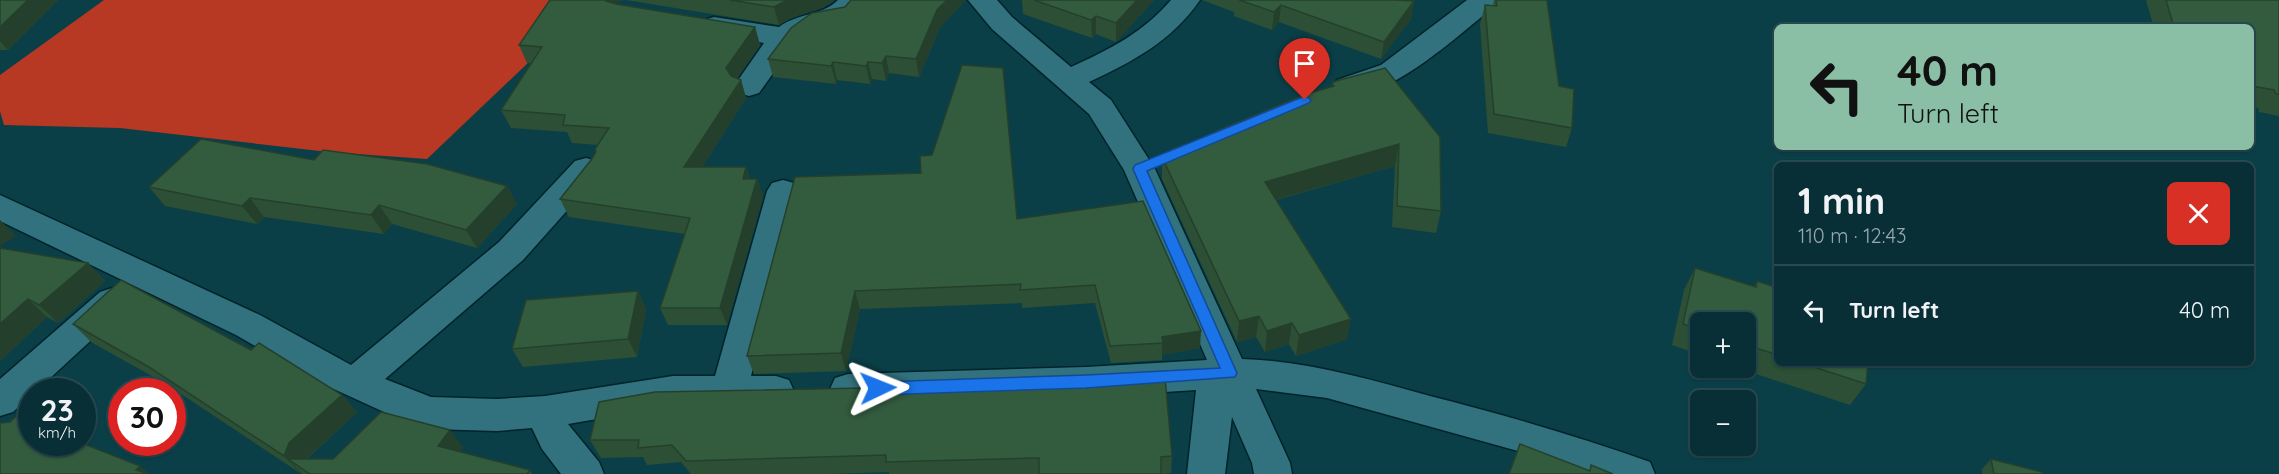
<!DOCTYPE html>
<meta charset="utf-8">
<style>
body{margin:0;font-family:Quicksand,sans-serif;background:#11373e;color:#f1f3f6;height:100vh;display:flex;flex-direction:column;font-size:22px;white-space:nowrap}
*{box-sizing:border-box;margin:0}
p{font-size:20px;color:#98a9ad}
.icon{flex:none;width:33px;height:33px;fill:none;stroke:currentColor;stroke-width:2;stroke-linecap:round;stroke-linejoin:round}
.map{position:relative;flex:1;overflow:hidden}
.details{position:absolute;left:1774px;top:162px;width:480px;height:204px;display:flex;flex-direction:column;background:#082f36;border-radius:9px;box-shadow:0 2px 4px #0004,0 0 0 2px #294a51}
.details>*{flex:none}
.top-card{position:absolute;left:1774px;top:24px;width:480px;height:126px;border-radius:9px;box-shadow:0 2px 4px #0004,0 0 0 2px #294a51;background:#8abfa5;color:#111;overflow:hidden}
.tools{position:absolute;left:1690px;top:312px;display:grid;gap:12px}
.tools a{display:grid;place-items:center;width:66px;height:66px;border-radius:9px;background:#082f36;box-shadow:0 2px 4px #0004,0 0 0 2px #294a51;font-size:30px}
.speed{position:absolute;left:18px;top:378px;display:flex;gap:12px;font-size:30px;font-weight:700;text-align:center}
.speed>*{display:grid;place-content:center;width:78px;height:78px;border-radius:50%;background:#082f36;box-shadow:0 2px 4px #0004,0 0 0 2px #294a51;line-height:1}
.speed small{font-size:15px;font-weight:400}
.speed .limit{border:9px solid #d22;background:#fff;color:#111}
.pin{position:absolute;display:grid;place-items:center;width:51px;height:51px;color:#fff;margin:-62px -26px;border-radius:50% 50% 50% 0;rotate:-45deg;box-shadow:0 0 6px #0007}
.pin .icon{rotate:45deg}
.me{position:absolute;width:66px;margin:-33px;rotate:88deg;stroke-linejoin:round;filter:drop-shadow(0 0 4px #0008)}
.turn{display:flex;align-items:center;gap:21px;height:126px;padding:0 24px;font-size:27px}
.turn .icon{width:78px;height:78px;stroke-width:2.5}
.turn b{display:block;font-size:42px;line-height:51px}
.round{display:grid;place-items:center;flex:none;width:63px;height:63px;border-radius:9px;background:#11373e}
.headline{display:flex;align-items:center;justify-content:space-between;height:102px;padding:0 24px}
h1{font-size:36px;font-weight:700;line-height:45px}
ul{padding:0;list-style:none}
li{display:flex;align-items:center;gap:18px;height:90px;padding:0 24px;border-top:2px solid #294a51}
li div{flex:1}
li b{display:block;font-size:22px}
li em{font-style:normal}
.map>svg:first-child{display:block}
.forest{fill:#b83923}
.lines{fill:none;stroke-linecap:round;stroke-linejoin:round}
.minor-casing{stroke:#01242a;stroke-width:3}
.minor{fill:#32727e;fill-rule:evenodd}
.wall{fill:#2c4f36}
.shaded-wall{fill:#24402c}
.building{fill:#335c3f;stroke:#24402c;stroke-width:1.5}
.route{fill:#1a73e8;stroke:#114b97;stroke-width:1.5}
</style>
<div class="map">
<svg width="2279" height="474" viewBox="0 0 2279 474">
<rect width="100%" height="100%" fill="#0b3f48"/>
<path class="forest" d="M 104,0 L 594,0 L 427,159 L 329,152 L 120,128 L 4,125 L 0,111 L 0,75 Z"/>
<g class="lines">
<g class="minor-casing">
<g id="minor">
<path d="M 838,0 L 867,0 L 847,23 L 815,29 L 794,44 L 759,93 L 749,96 L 739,93 L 734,86 L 764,43 L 704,32 L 700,26 L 704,20 L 714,17 L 779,27 C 797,13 822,16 838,0 Z"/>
<path d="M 968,0 L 997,0 L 1012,17 L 1071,67 C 1109,50 1144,32 1171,0 L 1200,0 C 1172,41 1132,62 1089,82 L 1111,100 L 1155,169 L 1242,359 C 1307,361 1368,379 1430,396 C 1505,415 1577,436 1650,462 L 1655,474 L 1589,474 L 1547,459 L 1327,398 L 1256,389 L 1290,463 L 1292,474 L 1254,474 L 1252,463 L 1232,417 L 1225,474 L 1187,474 L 1196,390 L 1086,397 L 848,404 L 835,400 L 830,389 L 835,378 L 848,374 L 1086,367 L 1207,360 L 1124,170 L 1089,114 L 992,29 Z"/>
<path d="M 1467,0 L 1499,0 L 1495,6 C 1459,34 1383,107 1337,94 L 1332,87 L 1337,80 L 1381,65 Z"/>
<path d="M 586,158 L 597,161 L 602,169 L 597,177 L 523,260 L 385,379 L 431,397 L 497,399 L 545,396 L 673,376 L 715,376 L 767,191 L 772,183 L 783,180 L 794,183 L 799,191 L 751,376 L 776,376 L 789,380 L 794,391 L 789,402 L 776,406 L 673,406 L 568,424 L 599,462 L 604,474 L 561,474 L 542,449 L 532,428 L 497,431 L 431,429 L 384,412 L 314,380 L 236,335 L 0,221 L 0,195 L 260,315 L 351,365 L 499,242 L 575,161 Z"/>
<path d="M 112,288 L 124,292 L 129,301 L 124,310 L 35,392 L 32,392 L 32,395 L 13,412 L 0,416 L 0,379 L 100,292 Z"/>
</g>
</g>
<use href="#minor" class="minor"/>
</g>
<g class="wall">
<path d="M 0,0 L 58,0 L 8,50 L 0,50 Z"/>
<path d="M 550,0 L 624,0 L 613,3 L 755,27 L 760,45 L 737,78 L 741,80 L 746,98 L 702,167 L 746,167 L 750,179 L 757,179 L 763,196 L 727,325 L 668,325 L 660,308 L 685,234 L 569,217 L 560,199 L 591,160 L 596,152 L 598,145 L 572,143 L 567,132 L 511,128 L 501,110 L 531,63 L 527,63 L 519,45 Z"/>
<path d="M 626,0 L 834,0 L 824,7 L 793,17 L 779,25 Z"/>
<path d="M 1022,0 L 1154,0 L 1116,42 L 1096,34 L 1092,38 L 1023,14 Z"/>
<path d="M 1202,0 L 1395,0 L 1414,1 L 1411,19 L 1381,59 L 1279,22 L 1272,30 L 1234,16 L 1234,12 Z"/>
<path d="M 1494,0 L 1547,0 L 1559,86 L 1572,128 L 1566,147 L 1488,133 L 1480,24 L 1485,5 L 1493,6 Z"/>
<path d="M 2147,0 L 2279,0 L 2279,116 L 2259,112 L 2258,108 L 2252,107 L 2252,27 L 2154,27 L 2146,1 Z"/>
<path d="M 845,7 L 940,28 L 919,77 L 889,73 L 886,81 L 872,79 L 870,84 L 837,80 L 836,84 L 773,77 L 768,59 Z"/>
<path d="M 1385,68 L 1441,211 L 1436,233 L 1392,227 L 1395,166 L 1276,200 L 1347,339 L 1296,356 L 1289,344 L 1265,352 L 1256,337 L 1237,342 L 1162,179 L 1162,157 L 1172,155 L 1172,149 L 1216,136 L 1216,131 L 1331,87 L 1332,83 Z"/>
<path d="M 314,160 L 507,186 L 517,204 L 477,248 L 392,224 L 384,234 L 264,217 L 257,224 L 165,206 L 149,187 Z"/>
<path d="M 795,177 L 1018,219 L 1200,348 L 1162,355 L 1162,360 L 1111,363 L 1095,303 L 1022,308 L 1022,303 L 860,309 L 846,371 L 754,374 L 747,356 Z"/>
<path d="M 0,248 L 88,263 L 105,281 L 58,323 L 47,317 L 0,361 Z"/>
<path d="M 1695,268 L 1754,287 L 1757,281 L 1778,288 L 1778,363 L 1868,363 L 1866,384 L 1850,405 L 1738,368 L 1746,368 L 1746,322 L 1701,322 L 1701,355 L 1672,345 L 1684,290 Z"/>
<path d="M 638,291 L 646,309 L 637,357 L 523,367 L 512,349 Z"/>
<path d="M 73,324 L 251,350 L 342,395 L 357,412 L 307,459 L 333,459 L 463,447 L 460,452 L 530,470 L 532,474 L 302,474 L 300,472 L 300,473 L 166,384 L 91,342 Z"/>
<path d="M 1119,380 L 1172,456 L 1171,473 L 1161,474 L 889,474 L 889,472 L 829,474 L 691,474 L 681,462 L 647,465 L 643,457 L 601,458 L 590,440 L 1023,388 L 1119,384 Z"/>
<path d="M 1991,459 L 2042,474 L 1982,474 L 1982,469 Z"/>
</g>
<g class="shaded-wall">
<path d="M 28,0 L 58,0 L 8,50 L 0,41 L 0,27 Z"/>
<path d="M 603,0 L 624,0 L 612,4 Z"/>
<path d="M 787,0 L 834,0 L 824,7 L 793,17 L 779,25 L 774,7 Z"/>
<path d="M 947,0 L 966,0 L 940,28 L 919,77 L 916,59 L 937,10 Z"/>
<path d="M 1137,0 L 1154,0 L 1116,42 L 1116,23 Z"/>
<path d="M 1414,1 L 1411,19 L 1381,59 L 1384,42 Z"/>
<path d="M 1281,5 L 1279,22 L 1272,30 L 1274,12 Z"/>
<path d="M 1096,16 L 1096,34 L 1092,38 L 1091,20 Z"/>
<path d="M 755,27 L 760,45 L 732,86 L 726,68 Z"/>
<path d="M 886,56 L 889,73 L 886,81 L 882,63 Z"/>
<path d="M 833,62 L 837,80 L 836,84 L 831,66 Z"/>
<path d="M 868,62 L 872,79 L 870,84 L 866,66 Z"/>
<path d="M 741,80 L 746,98 L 691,185 L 684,167 Z"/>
<path d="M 1399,144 L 1395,166 L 1263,203 L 1265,182 Z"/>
<path d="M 746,167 L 752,185 L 743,179 Z"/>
<path d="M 757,179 L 763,196 L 727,325 L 720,308 Z"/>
<path d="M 507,186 L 517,204 L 477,248 L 466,230 Z"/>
<path d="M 250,198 L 264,217 L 257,224 L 242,206 Z"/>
<path d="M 379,205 L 392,224 L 384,234 L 371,215 Z"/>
<path d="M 0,220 L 16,236 L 0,246 Z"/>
<path d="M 88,263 L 105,281 L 58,323 L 39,305 Z"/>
<path d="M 638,291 L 646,309 L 637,357 L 628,339 Z"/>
<path d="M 855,291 L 860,309 L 846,371 L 841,353 Z"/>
<path d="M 28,299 L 47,317 L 0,361 L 0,324 Z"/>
<path d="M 1259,316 L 1256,337 L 1237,342 L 1239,321 Z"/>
<path d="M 1351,319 L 1347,339 L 1296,356 L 1299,335 Z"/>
<path d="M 1292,323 L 1289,344 L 1265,352 L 1267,331 Z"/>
<path d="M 1201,331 L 1200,348 L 1162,355 L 1162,337 Z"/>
<path d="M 342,395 L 357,412 L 305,460 L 288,459 L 300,472 L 300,473 L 284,456 L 289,443 Z"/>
<path d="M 450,430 L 463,447 L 451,464 L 438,446 Z"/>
<path d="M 140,466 L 149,474 L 136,470 Z"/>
</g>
<g class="building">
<path d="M 0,0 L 28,0 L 0,27 Z"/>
<path d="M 550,0 L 605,0 L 606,1 L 616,4 L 755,27 L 726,68 L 731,76 L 741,80 L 684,167 L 746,167 L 743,179 L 757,179 L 720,308 L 660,308 L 690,218 L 560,199 L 591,160 L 596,152 L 595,149 L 609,128 L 563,125 L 565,115 L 501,110 L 542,47 L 519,45 Z"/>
<path d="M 730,0 L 787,0 L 774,7 Z"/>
<path d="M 851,0 L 947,0 L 937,10 L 916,59 L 886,56 L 882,63 L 868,62 L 866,66 L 833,62 L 831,66 L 768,59 L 791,28 L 812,13 L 845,7 Z"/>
<path d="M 1034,0 L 1137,0 L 1116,23 L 1096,16 L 1091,20 Z"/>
<path d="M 1239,0 L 1395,0 L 1414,1 L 1384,42 L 1281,5 L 1274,12 Z"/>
<path d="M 1496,0 L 1547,0 L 1559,86 L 1574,89 L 1572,128 L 1494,114 L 1485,5 L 1497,6 Z"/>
<path d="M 2166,0 L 2279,0 L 2279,94 L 2276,94 L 2274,90 L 2252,86 L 2252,27 L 2174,27 Z"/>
<path d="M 962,65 L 1003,68 L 1017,219 L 1143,201 L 1201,331 L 1162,337 L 1163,343 L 1110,346 L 1095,285 L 1020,290 L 1021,284 L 855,291 L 841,353 L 747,356 L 795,177 L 921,173 L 920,156 L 932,155 Z"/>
<path d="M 1385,68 L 1440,137 L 1441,211 L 1397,206 L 1399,144 L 1265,182 L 1351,319 L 1299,335 L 1292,323 L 1267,331 L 1259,316 L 1239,321 L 1162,157 L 1175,154 L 1172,149 L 1220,135 L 1216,131 L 1306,94 L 1334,86 L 1332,83 L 1336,81 Z"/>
<path d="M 201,139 L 314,160 L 323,150 L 427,164 L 507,186 L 466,230 L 379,205 L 371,215 L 250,198 L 242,206 L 149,187 Z"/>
<path d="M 0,248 L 88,263 L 39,305 L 28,299 L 0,324 Z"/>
<path d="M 1695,268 L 1756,287 L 1757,281 L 1778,288 L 1778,355 L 1746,345 L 1746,322 L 1701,322 L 1701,330 L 1683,324 Z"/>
<path d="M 121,280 L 251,350 L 259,343 L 342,395 L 289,443 L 284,456 L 149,367 L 73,324 Z"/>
<path d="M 638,291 L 628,339 L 512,349 L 526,300 Z"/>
<path d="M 1802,363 L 1868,363 L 1866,384 Z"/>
<path d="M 1165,377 L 1172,456 L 1161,457 L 1161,474 L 1039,474 L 1039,458 L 886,462 L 886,455 L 686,461 L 672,445 L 638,448 L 639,440 L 590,440 L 599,402 L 655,392 L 1023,385 L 1023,388 L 1120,384 L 1119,380 Z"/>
<path d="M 381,412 L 450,430 L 438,446 L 530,470 L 527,474 L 310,474 L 288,459 L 333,459 Z"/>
<path d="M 15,417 L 32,424 L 32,442 L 79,442 L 140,466 L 136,470 L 148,474 L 0,474 L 0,423 L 10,422 Z"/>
<path d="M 1520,444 L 1590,471 L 1591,465 L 1613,474 L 1509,474 Z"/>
<path d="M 1991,459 L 2042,472 L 2042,474 L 1994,474 Z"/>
</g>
<path class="route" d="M 1305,96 L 1309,98 L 1311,100 L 1309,103 L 1147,171 L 1237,373 L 1235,377 L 1086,388 L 878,395 L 873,393 L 871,388 L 873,384 L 878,382 L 1086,375 L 1220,368 L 1133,169 L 1135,165 Z"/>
</svg>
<div class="tools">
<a>+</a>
<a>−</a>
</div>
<div class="speed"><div>23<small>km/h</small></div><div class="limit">30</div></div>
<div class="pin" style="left:1305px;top:100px;background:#d93025"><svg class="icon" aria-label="arrive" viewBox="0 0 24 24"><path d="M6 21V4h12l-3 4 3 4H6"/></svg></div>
<svg class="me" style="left:878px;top:388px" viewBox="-20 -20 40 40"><path d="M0-17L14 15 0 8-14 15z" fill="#1a73e8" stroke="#fff" stroke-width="4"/></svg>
<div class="top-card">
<div class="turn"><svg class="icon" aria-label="left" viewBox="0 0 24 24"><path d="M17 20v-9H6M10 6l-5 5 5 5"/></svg><div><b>40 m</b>Turn left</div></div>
</div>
<section class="details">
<div class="headline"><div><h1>1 min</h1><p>110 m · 12:43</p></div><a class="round" style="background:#d93025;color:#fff"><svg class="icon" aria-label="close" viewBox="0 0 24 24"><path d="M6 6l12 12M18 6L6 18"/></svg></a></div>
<ul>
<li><svg class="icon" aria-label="left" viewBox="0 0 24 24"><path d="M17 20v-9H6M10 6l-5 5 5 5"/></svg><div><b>Turn left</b></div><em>40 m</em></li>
</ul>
</section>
</div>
